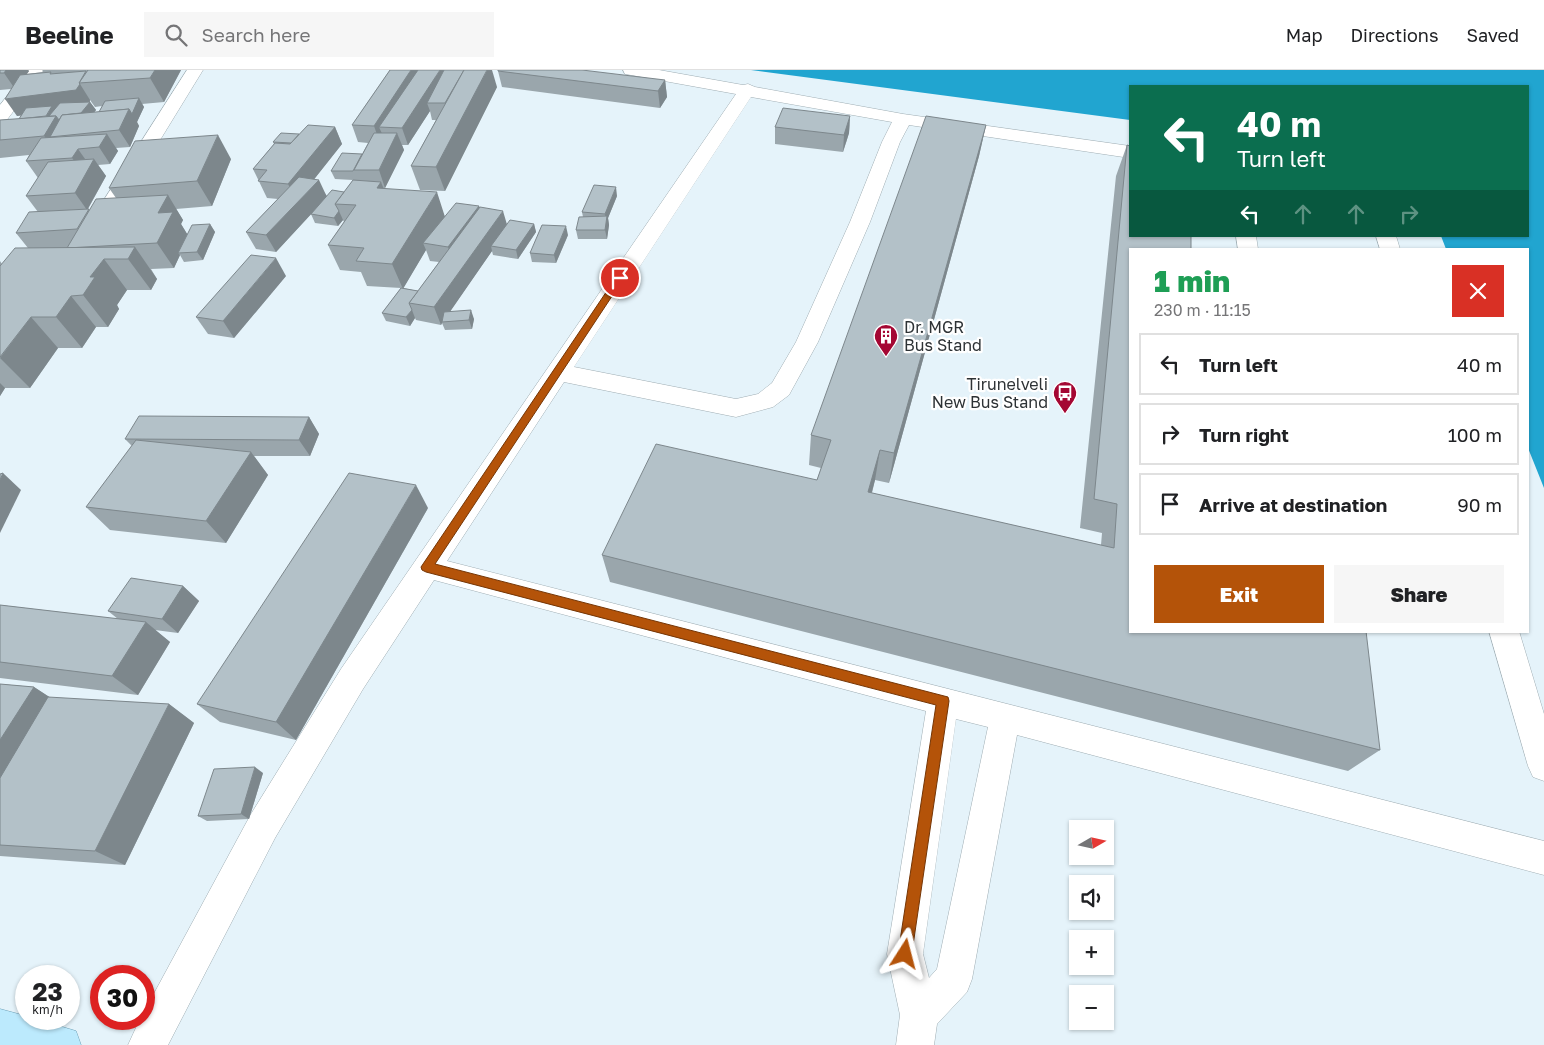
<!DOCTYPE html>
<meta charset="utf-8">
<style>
body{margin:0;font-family:"Golos Text",sans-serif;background:#f6f6f6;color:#202124;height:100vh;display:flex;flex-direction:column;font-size:19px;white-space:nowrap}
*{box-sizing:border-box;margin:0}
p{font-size:16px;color:#757577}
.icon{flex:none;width:28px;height:28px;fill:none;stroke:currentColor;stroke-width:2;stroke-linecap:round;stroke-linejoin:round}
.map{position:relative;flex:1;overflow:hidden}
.side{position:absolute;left:1129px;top:178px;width:400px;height:385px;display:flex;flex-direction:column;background:#fff;border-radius:0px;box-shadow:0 1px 4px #0004}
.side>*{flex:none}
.top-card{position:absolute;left:1129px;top:15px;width:400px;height:152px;border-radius:0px;box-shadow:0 1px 4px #0004;background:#0b6e4f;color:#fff;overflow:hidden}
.needle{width:32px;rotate:81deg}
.buttons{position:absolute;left:1069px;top:750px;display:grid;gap:10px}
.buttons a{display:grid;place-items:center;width:45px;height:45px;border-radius:0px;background:#fff;box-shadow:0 1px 4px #0004;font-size:25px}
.speed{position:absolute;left:15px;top:895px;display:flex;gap:10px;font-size:25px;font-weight:700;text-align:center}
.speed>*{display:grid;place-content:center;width:65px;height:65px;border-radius:50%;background:#fff;box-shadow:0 1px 4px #0004;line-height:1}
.speed small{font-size:12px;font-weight:400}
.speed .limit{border:8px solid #d22;background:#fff;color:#111}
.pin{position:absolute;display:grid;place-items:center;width:42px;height:42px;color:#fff;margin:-21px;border:2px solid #fff;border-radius:50%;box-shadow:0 1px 5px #0007}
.me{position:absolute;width:55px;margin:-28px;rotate:9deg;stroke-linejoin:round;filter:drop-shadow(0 0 4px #0008)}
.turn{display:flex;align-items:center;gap:18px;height:105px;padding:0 25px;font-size:22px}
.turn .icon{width:65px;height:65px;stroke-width:2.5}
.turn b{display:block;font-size:35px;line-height:42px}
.lanes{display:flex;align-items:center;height:48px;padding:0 25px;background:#0003;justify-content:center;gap:25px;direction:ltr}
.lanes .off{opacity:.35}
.round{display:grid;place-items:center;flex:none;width:52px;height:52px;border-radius:0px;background:#f6f6f6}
.overview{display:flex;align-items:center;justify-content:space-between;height:85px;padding:0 25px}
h1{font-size:30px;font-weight:800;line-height:38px;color:#1e9e55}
.action{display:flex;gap:10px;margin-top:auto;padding:10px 25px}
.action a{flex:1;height:58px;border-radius:0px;background:#b45309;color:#fff;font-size:20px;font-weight:800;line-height:58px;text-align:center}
.action a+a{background:#f6f6f6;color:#202124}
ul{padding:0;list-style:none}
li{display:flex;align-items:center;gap:15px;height:62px;margin:0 10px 8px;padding:0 15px;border:2px solid #e0e0e0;border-radius:0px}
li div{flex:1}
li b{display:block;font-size:19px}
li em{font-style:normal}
header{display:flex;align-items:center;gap:30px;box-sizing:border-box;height:70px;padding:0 25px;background:#fff;border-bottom:1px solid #e0e0e0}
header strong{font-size:24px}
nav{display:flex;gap:28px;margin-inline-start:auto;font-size:18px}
.search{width:350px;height:45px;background:#f6f6f6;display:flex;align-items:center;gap:12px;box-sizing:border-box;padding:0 18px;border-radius:0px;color:#757577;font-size:19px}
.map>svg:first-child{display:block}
.water{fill:#21a5d0}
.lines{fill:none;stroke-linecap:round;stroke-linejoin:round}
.minor-casing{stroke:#9fadb3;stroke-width:1}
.major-casing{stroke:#6da0b6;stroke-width:1}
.minor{fill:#fff;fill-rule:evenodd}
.major{fill:#bceafd;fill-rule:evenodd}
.wall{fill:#9aa6ac;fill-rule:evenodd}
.shaded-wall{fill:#7d878c}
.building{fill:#b3c1c8;stroke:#7d878c}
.route{fill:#b45309;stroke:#753606}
.labels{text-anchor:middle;stroke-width:4.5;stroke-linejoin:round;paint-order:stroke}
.poi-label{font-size:16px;fill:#2d3235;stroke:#fff;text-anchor:start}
</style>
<header>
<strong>Beeline</strong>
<div class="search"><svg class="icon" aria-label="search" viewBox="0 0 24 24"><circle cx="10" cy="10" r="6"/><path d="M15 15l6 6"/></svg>Search here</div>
<nav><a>Map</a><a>Directions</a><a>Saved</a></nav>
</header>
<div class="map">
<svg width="1544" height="975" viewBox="0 0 1544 975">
<rect width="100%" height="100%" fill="#e5f3fa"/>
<path class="water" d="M 751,0 L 1544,0 L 1544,418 L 1528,378 L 1528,179 L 1446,179 L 1441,166 L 1528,166 L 1528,16 L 1130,16 L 1130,50 Z"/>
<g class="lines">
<g class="minor-casing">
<g id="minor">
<path d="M 28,0 L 45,0 L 6,51 L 0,52 L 0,35 Z"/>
<path d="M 187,0 L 203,0 L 119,137 L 112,139 L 105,137 L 102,133 Z"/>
<path d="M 623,0 L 659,0 L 743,15 L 748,14 L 755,17 L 903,44 L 1130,76 L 1130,88 L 909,55 L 900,72 L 870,152 L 818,272 L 789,325 L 773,337 L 736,347 L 564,312 L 447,491 L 1544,771 L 1544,805 L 1017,665 L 972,909 L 967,922 L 937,954 L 934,975 L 896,975 L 900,945 L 887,884 L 926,641 L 434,510 L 363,619 L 275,768 L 168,975 L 128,975 L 140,949 L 144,949 L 144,942 L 251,744 L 341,599 L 736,24 L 631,5 L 625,4 ZM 751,27 L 892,52 L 882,72 L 850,152 L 796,272 L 772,313 L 758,324 L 736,329 L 574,297 ZM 956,649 L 988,657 L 937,899 L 929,908 L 923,884 Z"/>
<path d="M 1236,166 L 1256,166 L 1258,179 L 1238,179 Z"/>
<path d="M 1376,166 L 1396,166 L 1400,179 L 1380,179 Z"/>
<path d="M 1489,561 L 1519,561 L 1544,644 L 1544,711 L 1533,707 L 1528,696 Z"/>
</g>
</g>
<g class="major-casing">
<path id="major" d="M 0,939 L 26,946 L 26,949 L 36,949 L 76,961 L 81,975 L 0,975 Z"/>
</g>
<use href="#minor" class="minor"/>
<use href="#major" class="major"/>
</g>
<g class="wall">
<path d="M 0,0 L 28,0 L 29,1 L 27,4 L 43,2 L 42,1 L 43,0 L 181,0 L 164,32 L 142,34 L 144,37 L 137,52 L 139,56 L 130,77 L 116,78 L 118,81 L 110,94 L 98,95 L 106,106 L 88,139 L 90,140 L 116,128 L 109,118 L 231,89 L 212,136 L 176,139 L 183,150 L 181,154 L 187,164 L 210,154 L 215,162 L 203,190 L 184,192 L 180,185 L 174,198 L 151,199 L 157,209 L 151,220 L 127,220 L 117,235 L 119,239 L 108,257 L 96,257 L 82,278 L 58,278 L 30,318 L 5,318 L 0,326 L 0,191 L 2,194 L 28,178 L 16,163 L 38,142 L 26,126 L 38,108 L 26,91 L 29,85 L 0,88 L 0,50 L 19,49 L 21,45 L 17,46 L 11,19 L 0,20 ZM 90,30 L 95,37 L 102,36 L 99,42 L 94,42 L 96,40 L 90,32 Z"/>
<path d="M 390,0 L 497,17 L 445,121 L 420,120 L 411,96 L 436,50 L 432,50 L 430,41 L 408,75 L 402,75 L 404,80 L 385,118 L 383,118 L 445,146 L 479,136 L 480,138 L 507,154 L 534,154 L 536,162 L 518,189 L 493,185 L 492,181 L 450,241 L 474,249 L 472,259 L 445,260 L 442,253 L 441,255 L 416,250 L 415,248 L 410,256 L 386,251 L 382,243 L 401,218 L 367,216 L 361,202 L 340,200 L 328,175 L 344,152 L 343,150 L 338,156 L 315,153 L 311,144 L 276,182 L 256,179 L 246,162 L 278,129 L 267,128 L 253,99 L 274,74 L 273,72 L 299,64 L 335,57 L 342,74 L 314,109 L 327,126 L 344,122 L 353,110 L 335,109 L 331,101 L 362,84 L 368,73 L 358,72 L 352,55 ZM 426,180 L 430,191 L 439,192 L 418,221 L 403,218 Z"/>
<path d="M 498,1 L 665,10 L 667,27 L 660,38 L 502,17 Z"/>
<path d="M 850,46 L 849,63 L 843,82 L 775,74 L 775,57 Z"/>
<path d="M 986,55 L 979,86 L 889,413 L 875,410 L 872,423 L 1101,475 L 1102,463 L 1080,458 L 1116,106 L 1127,75 L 1130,561 L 1380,680 L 1348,701 L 610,512 L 602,485 L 817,410 L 821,398 L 809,395 L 811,365 Z"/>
<path d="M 617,126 L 608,148 L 609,155 L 607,169 L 578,169 L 576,160 L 583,147 L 582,142 Z"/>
<path d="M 568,165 L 556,193 L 532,192 L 530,183 Z"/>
<path d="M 286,206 L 234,268 L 208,264 L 196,247 Z"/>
<path d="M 309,347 L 319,364 L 310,386 L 254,386 L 268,405 L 226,473 L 110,460 L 86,437 L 132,376 L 125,369 Z"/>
<path d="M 428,438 L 296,670 L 220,652 L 197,634 Z"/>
<path d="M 183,516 L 199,531 L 178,563 L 155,560 L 170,572 L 138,625 L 0,608 L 0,535 L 118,549 L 108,541 Z"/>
<path d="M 0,614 L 34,617 L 51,628 L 169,634 L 194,653 L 125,795 L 0,786 Z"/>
<path d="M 263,703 L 249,749 L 207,751 L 198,746 Z"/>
</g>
<g class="shaded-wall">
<path d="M 6,0 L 28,0 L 29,1 L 15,19 L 4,3 Z"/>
<path d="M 155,0 L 181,0 L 164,32 L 150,8 Z"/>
<path d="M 411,0 L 427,0 L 379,57 L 384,68 L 380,73 L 374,56 Z"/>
<path d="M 440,0 L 455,0 L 427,33 L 430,41 L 408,75 L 402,58 Z"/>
<path d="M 487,0 L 492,0 L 497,17 L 445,121 L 436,97 Z"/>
<path d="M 665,10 L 667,27 L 660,38 L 658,21 Z"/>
<path d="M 80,14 L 90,30 L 89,34 L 90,32 L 96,40 L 81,60 L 50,67 L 58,79 L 56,83 L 44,66 L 44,49 L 49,42 L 17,46 L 5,29 Z"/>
<path d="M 139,28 L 144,37 L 137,52 L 139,56 L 130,77 L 119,60 L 129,39 Z"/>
<path d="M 850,46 L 849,63 L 843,82 L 844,65 Z"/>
<path d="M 986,55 L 979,86 L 889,413 L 894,383 Z"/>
<path d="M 335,57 L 342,74 L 297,131 L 288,114 Z"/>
<path d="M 397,63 L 404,80 L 385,118 L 379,100 Z"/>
<path d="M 107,64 L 118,81 L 110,94 L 99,77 Z"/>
<path d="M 218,65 L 231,89 L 212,136 L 197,111 Z"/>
<path d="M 78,79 L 90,96 L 84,105 L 72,88 Z"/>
<path d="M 94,89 L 106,106 L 87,140 L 75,123 Z"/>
<path d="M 319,110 L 327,127 L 276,182 L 266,165 Z"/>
<path d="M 381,112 L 391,137 L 377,118 Z"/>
<path d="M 616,117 L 617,126 L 608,148 L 609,155 L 607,169 L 605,160 L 606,152 L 605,144 Z"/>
<path d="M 437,122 L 445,147 L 423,173 L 426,180 L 403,219 L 392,194 Z"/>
<path d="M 168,125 L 183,150 L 181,154 L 189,167 L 178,183 L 180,185 L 174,198 L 157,173 L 158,143 Z"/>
<path d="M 479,136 L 484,153 L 454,195 L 448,177 Z"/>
<path d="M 339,141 L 343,150 L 338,156 L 334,148 Z"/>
<path d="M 503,141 L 508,158 L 491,176 L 492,181 L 443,252 L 442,252 L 442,253 L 441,255 L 434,237 Z"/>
<path d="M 210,154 L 215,162 L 203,190 L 197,182 Z"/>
<path d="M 534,154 L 536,162 L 518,189 L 516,180 Z"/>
<path d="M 566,156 L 568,165 L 556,193 L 554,185 Z"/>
<path d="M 135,177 L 157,209 L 151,220 L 128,189 Z"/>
<path d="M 276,188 L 286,206 L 234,268 L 223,251 Z"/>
<path d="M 104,189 L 127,220 L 117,235 L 119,239 L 108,257 L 83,225 L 90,207 Z"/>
<path d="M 71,226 L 96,257 L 82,278 L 56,247 Z"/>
<path d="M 412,240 L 415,248 L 410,256 L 406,247 Z"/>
<path d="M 471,240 L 474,249 L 472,259 L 469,250 Z"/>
<path d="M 31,247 L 58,278 L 30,318 L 0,288 Z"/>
<path d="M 0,313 L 5,318 L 0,326 Z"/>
<path d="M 309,347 L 319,364 L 310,386 L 299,370 Z"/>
<path d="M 880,380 L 875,410 L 864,451 L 868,422 Z"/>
<path d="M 251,382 L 268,405 L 226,473 L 206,451 Z"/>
<path d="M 3,403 L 21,420 L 0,463 L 0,410 Z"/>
<path d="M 416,415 L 428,438 L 296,670 L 276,652 Z"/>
<path d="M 183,516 L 199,531 L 178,563 L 162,549 Z"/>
<path d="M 146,552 L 170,572 L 138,625 L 112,606 Z"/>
<path d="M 34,617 L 63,636 L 0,739 L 0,670 Z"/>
<path d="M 169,634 L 194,653 L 125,795 L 95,781 Z"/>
<path d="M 255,697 L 263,703 L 249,749 L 241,744 Z"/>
</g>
<g class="building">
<path d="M 0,0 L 6,0 L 4,3 L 0,3 Z"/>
<path d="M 88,0 L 155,0 L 150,8 L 79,13 Z"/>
<path d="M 390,0 L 411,0 L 374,56 L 352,55 Z"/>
<path d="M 418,0 L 440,0 L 402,58 L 379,57 Z"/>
<path d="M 444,0 L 464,0 L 445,33 L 427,33 Z"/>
<path d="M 464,0 L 487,0 L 436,97 L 411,96 Z"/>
<path d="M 498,0 L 582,0 L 665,10 L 658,21 L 498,1 Z"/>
<path d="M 86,1 L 79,13 L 80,14 L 76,20 L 5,29 L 20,5 L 51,2 L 50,4 Z"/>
<path d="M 139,28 L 132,44 L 129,39 L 99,42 L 105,31 Z"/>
<path d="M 90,32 L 81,43 L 62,45 L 59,50 L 56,46 L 49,46 L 60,33 Z"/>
<path d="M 52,36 L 46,46 L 19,49 L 26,38 Z"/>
<path d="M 783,38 L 850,46 L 844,65 L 775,57 Z"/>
<path d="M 129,39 L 119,60 L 50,67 L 62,45 Z"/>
<path d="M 56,46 L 44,66 L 0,70 L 0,50 Z"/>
<path d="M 926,46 L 986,55 L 894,383 L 880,380 L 868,422 L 1114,478 L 1117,434 L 1094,429 L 1127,75 L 1130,76 L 1130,166 L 1191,166 L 1191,179 L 1130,179 L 1130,561 L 1366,561 L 1380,680 L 602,485 L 656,374 L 817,410 L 831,370 L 811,365 Z"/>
<path d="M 308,55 L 335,57 L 288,114 L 258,111 L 267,100 L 253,99 L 275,73 L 290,74 Z"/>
<path d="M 281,63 L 299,64 L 291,73 L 273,72 Z"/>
<path d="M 374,63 L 397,63 L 379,100 L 354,100 Z"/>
<path d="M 107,64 L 99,77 L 78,79 L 72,88 L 26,91 L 41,68 Z"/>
<path d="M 218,65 L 197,111 L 109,118 L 135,71 Z"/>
<path d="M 342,83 L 362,84 L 353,101 L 331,101 Z"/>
<path d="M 94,89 L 75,123 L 26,126 L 48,92 Z"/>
<path d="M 299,107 L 319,110 L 266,165 L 246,162 Z"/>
<path d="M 353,110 L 381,112 L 377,118 L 437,122 L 392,194 L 356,191 L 364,178 L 328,175 L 356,135 L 335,134 Z"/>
<path d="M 594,115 L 616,117 L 605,144 L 582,142 Z"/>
<path d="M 332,120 L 344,122 L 335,134 L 339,141 L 334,148 L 311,144 Z"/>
<path d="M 168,125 L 158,143 L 173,142 L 157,173 L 67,178 L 96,129 Z"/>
<path d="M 456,133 L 479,136 L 448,177 L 423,173 Z"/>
<path d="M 480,137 L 503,141 L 434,237 L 409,233 Z"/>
<path d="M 89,139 L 77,159 L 16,163 L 29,142 Z"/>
<path d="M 607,146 L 605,160 L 576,160 L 579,147 Z"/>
<path d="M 510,150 L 534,154 L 516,180 L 491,176 Z"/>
<path d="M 210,154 L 197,182 L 178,183 L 192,155 Z"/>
<path d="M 542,155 L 566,156 L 554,185 L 530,183 Z"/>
<path d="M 135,177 L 128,189 L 104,189 L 90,207 L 95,207 L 83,225 L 71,226 L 56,247 L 31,247 L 0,287 L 0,196 L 15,178 Z"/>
<path d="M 251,185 L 276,188 L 223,251 L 196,247 Z"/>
<path d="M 401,218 L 418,221 L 409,233 L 412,240 L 406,247 L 382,243 Z"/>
<path d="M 471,240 L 469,250 L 442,252 L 444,242 Z"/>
<path d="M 139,346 L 309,347 L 299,370 L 125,369 Z"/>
<path d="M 136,370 L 251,382 L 206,451 L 86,437 Z"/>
<path d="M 3,403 L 0,410 L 0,404 Z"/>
<path d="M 349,403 L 416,415 L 276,652 L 197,634 Z"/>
<path d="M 131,508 L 183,516 L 162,549 L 108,541 Z"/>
<path d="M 0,535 L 146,552 L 112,606 L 0,592 Z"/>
<path d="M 0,614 L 34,617 L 0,670 Z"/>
<path d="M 48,627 L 169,634 L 95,781 L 0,775 L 0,708 Z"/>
<path d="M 255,697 L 241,744 L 198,746 L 214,699 Z"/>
</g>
<path class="route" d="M 620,205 L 624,208 L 435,494 L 948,627 L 949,631 L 911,889 L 905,892 L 900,889 L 898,884 L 936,635 L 426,502 L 422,500 L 421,497 L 617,206 Z"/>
<defs>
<g id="building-pin" transform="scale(1.25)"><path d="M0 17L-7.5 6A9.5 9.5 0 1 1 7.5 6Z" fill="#a40733" stroke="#fff"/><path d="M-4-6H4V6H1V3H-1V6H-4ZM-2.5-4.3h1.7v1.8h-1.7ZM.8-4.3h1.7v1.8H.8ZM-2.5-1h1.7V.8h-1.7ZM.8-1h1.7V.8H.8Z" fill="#fff"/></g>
<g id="bus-pin" transform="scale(1.25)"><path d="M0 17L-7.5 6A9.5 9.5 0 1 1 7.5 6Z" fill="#a40733" stroke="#fff"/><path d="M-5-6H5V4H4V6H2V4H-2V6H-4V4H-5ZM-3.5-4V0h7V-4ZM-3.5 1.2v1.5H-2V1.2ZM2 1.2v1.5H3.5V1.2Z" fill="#fff"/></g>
</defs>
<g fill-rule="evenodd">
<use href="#building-pin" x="886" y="266"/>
<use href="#bus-pin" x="1065" y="323"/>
</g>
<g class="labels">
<g class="poi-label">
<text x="904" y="263">Dr. MGR<tspan x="904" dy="18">Bus Stand</tspan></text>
<text x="1048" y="320" text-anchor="end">Tirunelveli<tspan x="1048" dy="18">New Bus Stand</tspan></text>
</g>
</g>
</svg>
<div class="buttons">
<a><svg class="needle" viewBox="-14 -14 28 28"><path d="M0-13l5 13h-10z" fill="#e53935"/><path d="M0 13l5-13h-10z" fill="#757577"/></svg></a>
<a><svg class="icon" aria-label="sound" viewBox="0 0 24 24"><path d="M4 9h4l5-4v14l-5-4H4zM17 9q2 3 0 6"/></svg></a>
<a>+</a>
<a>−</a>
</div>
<div class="speed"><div>23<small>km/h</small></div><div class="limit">30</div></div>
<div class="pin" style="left:620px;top:208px;background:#d93025"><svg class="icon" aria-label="arrive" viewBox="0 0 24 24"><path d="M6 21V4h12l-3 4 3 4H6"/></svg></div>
<svg class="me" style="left:905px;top:884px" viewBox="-20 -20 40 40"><path d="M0-17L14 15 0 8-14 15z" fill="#b45309" stroke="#fff" stroke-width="4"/></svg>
<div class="top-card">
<div class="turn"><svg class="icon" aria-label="left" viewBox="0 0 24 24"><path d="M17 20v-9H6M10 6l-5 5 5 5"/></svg><div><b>40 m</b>Turn left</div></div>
<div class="lanes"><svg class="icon" aria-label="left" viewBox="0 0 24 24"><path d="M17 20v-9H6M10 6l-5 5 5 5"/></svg><svg class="icon off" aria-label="ahead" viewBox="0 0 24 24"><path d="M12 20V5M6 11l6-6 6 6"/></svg><svg class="icon off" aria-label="ahead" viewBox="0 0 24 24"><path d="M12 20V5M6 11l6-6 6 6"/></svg><svg class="icon off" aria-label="right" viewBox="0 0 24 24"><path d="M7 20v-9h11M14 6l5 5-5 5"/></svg></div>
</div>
<section class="side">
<div class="overview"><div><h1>1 min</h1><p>230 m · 11:15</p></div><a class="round" style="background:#d93025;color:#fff"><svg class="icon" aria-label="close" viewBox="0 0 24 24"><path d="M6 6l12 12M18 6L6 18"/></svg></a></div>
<ul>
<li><svg class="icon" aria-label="left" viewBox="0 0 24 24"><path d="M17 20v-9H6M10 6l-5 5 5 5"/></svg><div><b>Turn left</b></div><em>40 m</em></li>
<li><svg class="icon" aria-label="right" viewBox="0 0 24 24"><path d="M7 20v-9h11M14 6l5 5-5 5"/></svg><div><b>Turn right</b></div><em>100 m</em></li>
<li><svg class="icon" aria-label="arrive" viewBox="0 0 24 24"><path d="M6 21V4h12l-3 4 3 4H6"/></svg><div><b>Arrive at destination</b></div><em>90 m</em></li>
</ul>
<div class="action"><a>Exit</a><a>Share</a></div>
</section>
</div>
